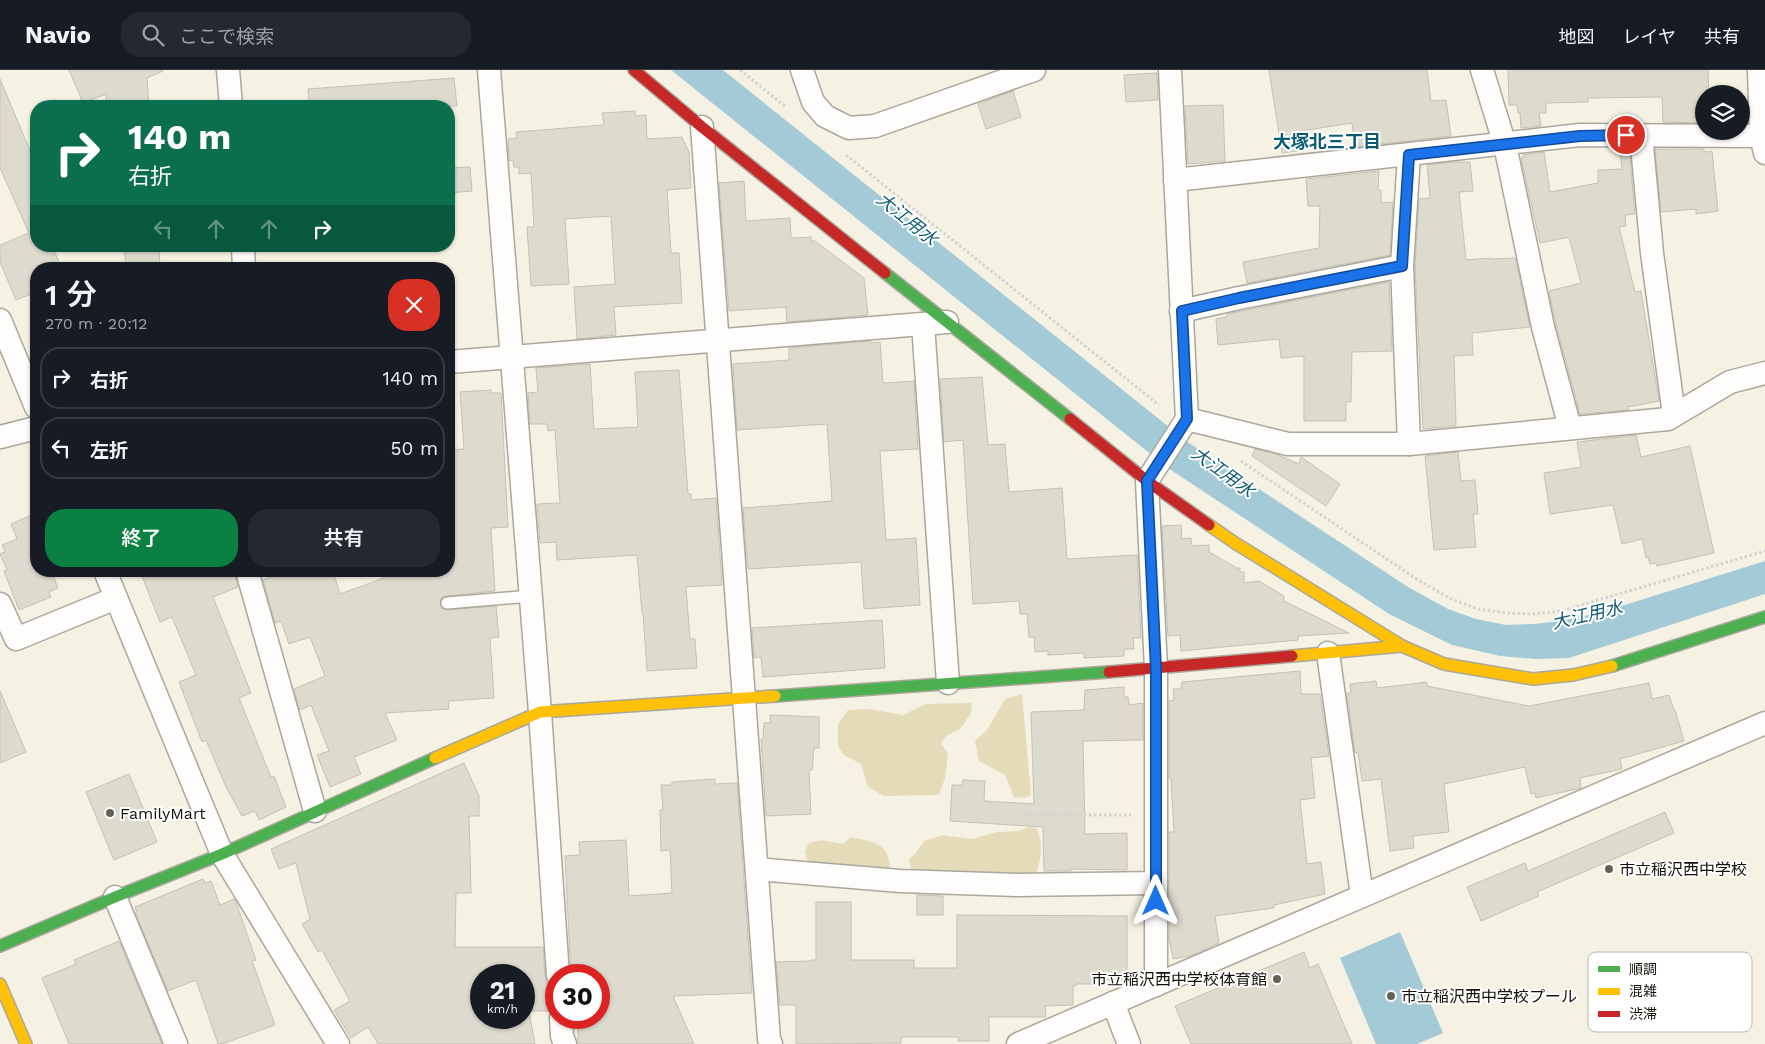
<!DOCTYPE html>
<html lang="ja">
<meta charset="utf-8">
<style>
body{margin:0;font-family:"Work Sans","Noto Sans JP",sans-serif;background:#242831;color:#f1f3f6;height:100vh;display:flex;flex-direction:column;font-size:19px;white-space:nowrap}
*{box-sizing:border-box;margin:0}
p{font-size:16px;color:#9ea1a6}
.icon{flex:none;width:28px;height:28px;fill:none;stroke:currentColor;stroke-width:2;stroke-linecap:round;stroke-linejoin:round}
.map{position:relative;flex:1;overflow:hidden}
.details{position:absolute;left:30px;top:192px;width:425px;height:315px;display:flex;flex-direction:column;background:#171b24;border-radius:20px;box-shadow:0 1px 4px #0004}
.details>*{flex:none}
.banner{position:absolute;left:30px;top:30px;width:425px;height:152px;border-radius:20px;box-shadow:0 1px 4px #0004;background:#0b6e4f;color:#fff;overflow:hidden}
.tools{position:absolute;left:1695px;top:15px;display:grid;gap:10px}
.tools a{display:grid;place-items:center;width:55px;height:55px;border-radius:50%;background:#171b24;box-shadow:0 1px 4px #0004;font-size:25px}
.speed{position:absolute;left:470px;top:894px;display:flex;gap:10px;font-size:25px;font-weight:700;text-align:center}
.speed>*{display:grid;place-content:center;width:65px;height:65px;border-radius:50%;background:#171b24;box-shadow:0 1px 4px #0004;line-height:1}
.speed small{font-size:12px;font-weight:400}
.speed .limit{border:8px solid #d22;background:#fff;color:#111}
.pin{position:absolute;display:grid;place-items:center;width:42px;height:42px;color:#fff;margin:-21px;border:2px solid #fff;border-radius:50%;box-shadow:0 1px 5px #0007}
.me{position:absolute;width:55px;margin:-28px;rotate:0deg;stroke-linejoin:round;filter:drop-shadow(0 0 4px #0008)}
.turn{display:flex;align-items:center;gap:18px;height:105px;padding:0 15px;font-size:22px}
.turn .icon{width:65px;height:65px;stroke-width:2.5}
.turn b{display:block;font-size:35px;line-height:42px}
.lanes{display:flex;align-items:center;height:48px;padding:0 15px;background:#0003;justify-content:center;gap:25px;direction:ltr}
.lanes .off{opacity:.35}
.round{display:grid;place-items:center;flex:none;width:52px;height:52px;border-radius:20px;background:#242831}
.summary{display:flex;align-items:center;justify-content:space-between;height:85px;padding:0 15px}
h1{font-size:30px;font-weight:600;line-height:38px}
.action{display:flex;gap:10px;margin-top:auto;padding:10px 15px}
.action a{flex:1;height:58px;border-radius:20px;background:#0b8043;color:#fff;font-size:20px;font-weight:600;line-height:58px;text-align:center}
.action a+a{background:#242831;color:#f1f3f6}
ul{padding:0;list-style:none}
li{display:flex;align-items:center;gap:15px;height:62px;margin:0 10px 8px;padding:0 5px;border:2px solid #363941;border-radius:20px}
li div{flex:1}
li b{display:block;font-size:19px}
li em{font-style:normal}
header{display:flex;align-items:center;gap:30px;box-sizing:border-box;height:70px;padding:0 25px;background:#171b24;border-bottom:1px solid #363941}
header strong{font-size:24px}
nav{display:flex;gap:28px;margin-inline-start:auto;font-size:18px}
.search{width:350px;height:45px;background:#242831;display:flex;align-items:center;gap:12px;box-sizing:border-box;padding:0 18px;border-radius:20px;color:#9ea1a6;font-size:19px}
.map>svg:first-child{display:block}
.forest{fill:#e4dbb9}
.water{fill:#a3cad6}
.building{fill:#dddace;stroke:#c4c1b5;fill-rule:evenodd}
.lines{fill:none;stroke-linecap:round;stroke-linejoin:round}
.lane-casing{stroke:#aaa79c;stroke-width:14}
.street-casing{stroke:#aaa79c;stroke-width:25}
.fast-casing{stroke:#aaa79c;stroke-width:14}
.slow-casing{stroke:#aaa79c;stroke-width:14}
.jam-casing{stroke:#aaa79c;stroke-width:14}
.path{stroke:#d4d3cf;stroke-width:3;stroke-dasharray:2.5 2.5;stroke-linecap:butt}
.lane{stroke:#fefdfb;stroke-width:11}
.street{stroke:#fefdfb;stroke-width:22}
.fast{stroke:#4caf50;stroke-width:11}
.slow{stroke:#ffc107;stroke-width:11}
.jam{stroke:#c62828;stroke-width:11}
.route-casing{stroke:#114b97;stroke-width:12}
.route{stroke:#1a73e8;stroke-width:9}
.poi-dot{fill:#636055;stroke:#fff;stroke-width:2}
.labels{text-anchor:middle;stroke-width:4;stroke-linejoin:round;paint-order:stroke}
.poi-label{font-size:16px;fill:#141108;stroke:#fff;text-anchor:start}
.neighbourhood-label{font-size:18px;font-weight:bold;fill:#095a73;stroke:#fff}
.water-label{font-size:18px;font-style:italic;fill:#115d75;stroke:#fff}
.key{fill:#fff;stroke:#b8b8b5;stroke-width:1}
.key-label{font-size:14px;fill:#141108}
</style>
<header>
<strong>Navio</strong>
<div class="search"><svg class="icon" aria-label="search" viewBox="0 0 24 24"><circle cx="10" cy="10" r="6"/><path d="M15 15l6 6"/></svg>ここで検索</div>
<nav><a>地図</a><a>レイヤ</a><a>共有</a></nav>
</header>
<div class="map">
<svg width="1765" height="974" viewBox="0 0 1765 974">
<rect width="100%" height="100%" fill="#f6f2e3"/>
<g class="forest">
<path d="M 1022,624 L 1031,725 L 1025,728 L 1014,727 L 1005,705 L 979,691 L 975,671 L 987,660 L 1005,629 Z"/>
<path d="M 971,633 L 972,642 L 960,659 L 946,666 L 941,673 L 948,684 L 945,708 L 939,725 L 884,726 L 868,717 L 861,694 L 844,685 L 838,676 L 838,654 L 848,640 L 869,639 L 903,645 L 925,634 Z"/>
<path d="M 1029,757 L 1036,758 C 1044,771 1041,790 1036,804 L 918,804 L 911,798 L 909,789 L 916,783 L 924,771 L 942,765 L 972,769 L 997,762 L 1019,761 Z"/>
<path d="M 851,767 C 874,772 890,773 890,800 L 811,794 L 807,789 L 805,781 L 809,773 L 821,770 L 843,774 Z"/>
</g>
<g class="water">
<path d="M 671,0 L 723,0 L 1189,373 L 1408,517 L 1448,539 L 1476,549 L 1506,555 L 1534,554 L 1560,551 L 1599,543 L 1765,491 L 1765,524 L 1569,588 L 1536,589 L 1500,586 L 1452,575 L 1389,544 L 1168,398 Z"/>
<path d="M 1400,862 L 1443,963 L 1417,974 L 1376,974 L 1340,888 Z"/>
</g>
<g class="building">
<path d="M 69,0 L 163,0 L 163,1 L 147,8 L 149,36 L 107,36 L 106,24 L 83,33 Z"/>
<path d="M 1269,0 L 1427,0 L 1431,31 L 1446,30 L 1451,66 L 1355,77 L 1352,53 L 1307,60 L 1309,79 L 1282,83 Z"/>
<path d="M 1508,0 L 1708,0 L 1709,24 L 1704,24 L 1704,53 L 1663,52 L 1662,27 L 1588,28 L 1588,32 L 1546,33 L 1546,43 L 1539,43 L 1541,56 L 1521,58 L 1520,43 L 1518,43 L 1517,35 L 1509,35 Z"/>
<path d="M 1157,3 L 1158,30 L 1126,32 L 1124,5 Z"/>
<path d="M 454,8 L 457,36 L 309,36 L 308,19 Z"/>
<path d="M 0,9 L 36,95 L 36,176 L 52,176 L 62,199 L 36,199 L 36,222 L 16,230 L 0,192 L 0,175 L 29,163 L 0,98 Z"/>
<path d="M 1013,21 L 1021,47 L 986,59 L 978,34 Z"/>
<path d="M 1223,35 L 1225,91 L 1188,94 L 1185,36 Z"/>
<path d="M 635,41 L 635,46 L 646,45 L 647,69 L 682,67 L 689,82 L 691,118 L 667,120 L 671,183 L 679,183 L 682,233 L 614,237 L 616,265 L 577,269 L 574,217 L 615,214 L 611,146 L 565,149 L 569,214 L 531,216 L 527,157 L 534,157 L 531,103 L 519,104 L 519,97 L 514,97 L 513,90 L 509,91 L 508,69 L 517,68 L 516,62 L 604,55 L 602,43 Z"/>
<path d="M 1620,78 L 1629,78 L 1635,144 L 1625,145 L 1626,156 L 1619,157 L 1635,222 L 1641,221 L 1659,331 L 1628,337 L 1629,340 L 1580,344 L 1556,254 L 1549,221 L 1581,213 L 1569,167 L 1540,173 L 1521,88 L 1523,88 L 1523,85 L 1544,82 L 1550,122 L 1598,113 L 1598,100 L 1622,99 Z"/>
<path d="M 1655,79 L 1704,79 L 1704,82 L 1712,81 L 1718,141 L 1696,144 L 1696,139 L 1661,142 Z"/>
<path d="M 1454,92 L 1470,92 L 1473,121 L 1459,122 L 1466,190 L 1490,188 L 1490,189 L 1515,188 L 1530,257 L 1472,263 L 1473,285 L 1454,286 L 1456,356 L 1423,359 L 1415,196 L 1419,129 L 1430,128 L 1427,95 Z"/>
<path d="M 470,97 L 472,121 L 449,123 L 449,98 Z"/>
<path d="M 1379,101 L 1378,120 L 1381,120 L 1381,133 L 1393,132 L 1390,185 L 1247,213 L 1243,192 L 1319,178 L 1320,136 L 1308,136 L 1306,109 Z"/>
<path d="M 744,111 L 746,151 L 790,148 L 791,168 L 811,167 L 811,171 L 815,171 L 864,208 L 868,245 L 787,252 L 786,237 L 729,241 L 719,113 Z"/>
<path d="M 124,176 L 159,176 L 160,199 L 126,199 Z"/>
<path d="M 1389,212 L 1392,281 L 1352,282 L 1351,332 L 1346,332 L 1346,351 L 1304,351 L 1304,286 L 1281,288 L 1279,269 L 1218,275 L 1216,249 L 1227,247 L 1227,244 Z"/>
<path d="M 870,271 L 870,273 L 880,272 L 883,313 L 914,311 L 918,379 L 880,381 L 886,470 L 916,468 L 920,535 L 864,539 L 861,492 L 748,499 L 743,438 L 832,431 L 827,354 L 737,360 L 733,294 L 789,290 L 789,278 Z"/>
<path d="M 590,294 L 594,359 L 638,357 L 635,302 L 679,300 L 688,424 L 691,424 L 691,430 L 716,428 L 722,515 L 686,517 L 690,569 L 695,569 L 697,598 L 647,601 L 643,543 L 642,543 L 637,485 L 557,490 L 556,472 L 540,473 L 537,434 L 560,433 L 555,360 L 548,361 L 547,354 L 530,354 L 528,323 L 538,322 L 536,298 Z"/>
<path d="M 982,307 L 988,375 L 1005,374 L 1009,422 L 1062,418 L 1067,489 L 1137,485 L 1141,568 L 1133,568 L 1134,579 L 1124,579 L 1124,586 L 1084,588 L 1084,583 L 1048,585 L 1048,581 L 1035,582 L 1034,567 L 1029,567 L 1027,544 L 1020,544 L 1019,531 L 973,534 L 963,370 L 944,372 L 940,309 Z"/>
<path d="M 491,320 L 491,323 L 501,323 L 508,457 L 491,458 L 495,521 L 446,526 L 442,527 L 440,533 L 441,538 L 447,540 L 496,536 L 499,567 L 490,568 L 494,628 L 448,631 L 449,639 L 385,643 L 397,670 L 354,687 L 361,704 L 330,717 L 317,685 L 329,681 L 311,635 L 300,640 L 294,619 L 325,606 L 310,567 L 289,574 L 281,551 L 275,553 L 263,510 L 286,501 L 333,501 L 340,524 L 384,508 L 383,501 L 449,501 L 449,380 L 464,379 L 460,322 Z"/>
<path d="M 1636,365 L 1641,387 L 1690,376 L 1714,483 L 1657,496 L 1656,493 L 1650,494 L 1648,487 L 1646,488 L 1642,469 L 1622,474 L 1613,435 L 1550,444 L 1544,403 L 1581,397 L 1577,372 Z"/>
<path d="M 1255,379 L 1276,384 L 1299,394 L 1301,387 L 1340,414 L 1326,436 L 1252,386 Z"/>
<path d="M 1458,382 L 1461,411 L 1475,410 L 1478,444 L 1473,444 L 1476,477 L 1434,480 L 1425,386 Z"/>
<path d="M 36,443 L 36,501 L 51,501 L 58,518 L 49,522 L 51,527 L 19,540 L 4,501 L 7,500 L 0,484 L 5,482 L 2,475 L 17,469 L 11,454 Z"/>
<path d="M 1181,455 L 1182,469 L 1191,468 L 1192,476 L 1209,475 L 1209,482 L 1235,497 L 1235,498 L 1240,498 L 1240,502 L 1244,502 L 1244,513 L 1259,511 L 1284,526 L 1284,531 L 1349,563 L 1298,566 L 1298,570 L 1181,581 L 1180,565 L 1168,566 L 1162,456 Z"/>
<path d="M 140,501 L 234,501 L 238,517 L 213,527 L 251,623 L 239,628 L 271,707 L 274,706 L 286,737 L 259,750 L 255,741 L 242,746 L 226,717 L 206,670 L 202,672 L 179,612 L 196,605 L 172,547 L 160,552 Z"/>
<path d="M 882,550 L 885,598 L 763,607 L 761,587 L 754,588 L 752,558 Z"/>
<path d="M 1300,601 L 1301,624 L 1320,624 L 1329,686 L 1311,688 L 1315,728 L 1300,730 L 1307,794 L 1321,792 L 1325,824 L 1274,835 L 1274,838 L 1215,846 L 1219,873 L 1190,886 L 1173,889 L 1169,868 L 1169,846 L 1171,846 L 1169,834 L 1169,762 L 1174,762 L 1171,708 L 1169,708 L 1169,631 L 1174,630 L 1173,619 L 1181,619 L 1182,612 Z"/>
<path d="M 1376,611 L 1377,618 L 1427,612 L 1427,616 L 1529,636 L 1649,613 L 1652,629 L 1669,625 L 1674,640 L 1675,640 L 1684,671 L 1620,689 L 1622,699 L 1580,708 L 1581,718 L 1536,728 L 1535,723 L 1531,724 L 1525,697 L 1444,714 L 1449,762 L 1413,766 L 1414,778 L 1390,781 L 1381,709 L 1362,711 L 1358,682 L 1355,683 L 1347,623 L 1351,623 L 1350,614 Z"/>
<path d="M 1124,617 L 1124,627 L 1128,627 L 1129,635 L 1143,633 L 1143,670 L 1083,671 L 1085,764 L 1127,763 L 1127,800 L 1071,799 L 1071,801 L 1044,801 L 1043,757 L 950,751 L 952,715 L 962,715 L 963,710 L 985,711 L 984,731 L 1034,734 L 1031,642 L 1084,640 L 1085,620 Z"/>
<path d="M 0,621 L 26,682 L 0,693 Z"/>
<path d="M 770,645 L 819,647 L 819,678 L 814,678 L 812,700 L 809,700 L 811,744 L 766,746 L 761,669 L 763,669 L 764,653 L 770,653 Z"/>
<path d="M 464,693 L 479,726 L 479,746 L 469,746 L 471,823 L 456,823 L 455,877 L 543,877 L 545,906 L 547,913 L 556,918 L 556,936 L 550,941 L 529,941 L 535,974 L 378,974 L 368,957 L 351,968 L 334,940 L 350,931 L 322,880 L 318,882 L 302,854 L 310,849 L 296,793 L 279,799 L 271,779 ZM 481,905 L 524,905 L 524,948 L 481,948 Z"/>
<path d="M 129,704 L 157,772 L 114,790 L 86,722 Z"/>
<path d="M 715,709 L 715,714 L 737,713 L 752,923 L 673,926 L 694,974 L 578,974 L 578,948 L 599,948 L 599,905 L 571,905 L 565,786 L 580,785 L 579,772 L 626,770 L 629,826 L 672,823 L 670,780 L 661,781 L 660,740 L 663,740 L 661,715 L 672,715 L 672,712 Z"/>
<path d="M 1665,742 L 1674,763 L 1537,822 L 1539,826 L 1481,851 L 1467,817 L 1525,793 L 1528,801 Z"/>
<path d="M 203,809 L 205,813 L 211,811 L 220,835 L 234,829 L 236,832 L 256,890 L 252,891 L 275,955 L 222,974 L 218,974 L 196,910 L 168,921 L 135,842 L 137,842 L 135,837 Z"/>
<path d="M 917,825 L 943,826 L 943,845 L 917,845 Z"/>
<path d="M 816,832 L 851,832 L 851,890 L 914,890 L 914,898 L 957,898 L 957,845 L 1127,846 L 1127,910 L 1106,910 L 1106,914 L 1076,914 L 1076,916 L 1073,916 L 1073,935 L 1045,936 L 1046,947 L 989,947 L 989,971 L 958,971 L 958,967 L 901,967 L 901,973 L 796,974 L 796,935 L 780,935 L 776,892 L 811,891 L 811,890 L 816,890 Z"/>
<path d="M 119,871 L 162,974 L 69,974 L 42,908 L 76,894 L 74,890 Z"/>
<path d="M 1304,882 L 1310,898 L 1318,894 L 1352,974 L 1191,974 L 1175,936 Z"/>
</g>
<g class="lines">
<g class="lane-casing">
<path id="lane" d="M 447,533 L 531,526"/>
</g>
<g class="street-casing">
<g id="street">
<path d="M 228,0 L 231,36"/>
<path d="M 489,0 L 540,642 L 558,905"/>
<path d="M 802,0 L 813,32 L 825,46 L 849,58 L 875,56 L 1034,0"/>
<path d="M 1482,0 L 1505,75 L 1543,257 L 1570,358"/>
<path d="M 1759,0 L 1761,66 L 1765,83"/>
<path d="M 702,57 L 769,969 L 771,974"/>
<path d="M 1641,65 L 1652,183 L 1674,345"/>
<path d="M 1409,85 L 1402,196 L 1409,374"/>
<path d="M 1175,110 L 1580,65 L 1761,66"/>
<path d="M 243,176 L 244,199"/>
<path d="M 1181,241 L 1239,228 L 1402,196"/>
<path d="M 0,250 L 36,337"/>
<path d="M 923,254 L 948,613"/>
<path d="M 449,292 L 947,252"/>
<path d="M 1187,349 L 1288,374 L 1409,374 L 1668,349 L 1730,312 L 1765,303"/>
<path d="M 0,367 L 36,358"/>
<path d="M 105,501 L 222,784 L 338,974"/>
<path d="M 247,501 L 315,741"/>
<path d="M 0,534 L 16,569 L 116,528"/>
<path d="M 1328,583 L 1362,826"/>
<path d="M 757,799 L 900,811 L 1017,815 L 1156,813"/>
<path d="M 115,827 L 176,974"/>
<path d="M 1156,915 L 1156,599 L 1147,411 L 1187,349 L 1170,0"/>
<path d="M 1113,933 L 1129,974"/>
<path d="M 561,948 L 562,966 L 565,974"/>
<path d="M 1018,974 L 1765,653"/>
</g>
</g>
<g class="fast-casing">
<g id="fast">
<path d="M 885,203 L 1070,349"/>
<path d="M 1612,596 L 1765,547"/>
<path d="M 775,626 L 1109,602"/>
<path d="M 0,876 L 115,827 L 222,784 L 435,688"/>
</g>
</g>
<g class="slow-casing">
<g id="slow">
<path d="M 1209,455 L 1235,473 L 1402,576"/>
<path d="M 1292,586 L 1402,576 L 1444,594 L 1533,609 L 1573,605 L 1612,596"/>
<path d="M 435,688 L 540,642 L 775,626"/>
<path d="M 0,914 L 26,974"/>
</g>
</g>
<g class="jam-casing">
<g id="jam">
<path d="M 634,0 L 702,57 L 885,203"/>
<path d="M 1070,349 L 1147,411 L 1209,455"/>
<path d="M 1109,602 L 1292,586"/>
</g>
</g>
<g class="path">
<path d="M 740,0 L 786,37"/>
<path d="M 846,85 L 1159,335"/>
<path d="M 1241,391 L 1415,508 L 1449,528 L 1478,539 L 1507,543 L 1532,544 L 1561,541 L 1765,481"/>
<path d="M 1024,745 L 1131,745"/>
</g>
<use href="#lane" class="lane"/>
<use href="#street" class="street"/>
<use href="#fast" class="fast"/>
<use href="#slow" class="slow"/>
<use href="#jam" class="jam"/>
</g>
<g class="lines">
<g class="route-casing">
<path id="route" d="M 1156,831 L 1156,599 L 1147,411 L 1187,349 L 1182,241 L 1239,228 L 1402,196 L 1409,85 L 1580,66 L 1626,65"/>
</g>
<use href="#route" class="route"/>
</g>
<g class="poi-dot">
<circle cx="110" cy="743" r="5"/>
<circle cx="1609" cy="799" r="5"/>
<circle cx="1277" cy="909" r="5"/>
<circle cx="1391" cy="926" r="5"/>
</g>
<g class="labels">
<g class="poi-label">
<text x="120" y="749">FamilyMart</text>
<text x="1619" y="805">市立稲沢西中学校</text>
<text x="1267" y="915" text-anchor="end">市立稲沢西中学校体育館</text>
<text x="1401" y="932">市立稲沢西中学校プール</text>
</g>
<g class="neighbourhood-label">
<text x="1327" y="78">大塚北三丁目</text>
</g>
<g class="water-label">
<text transform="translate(907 149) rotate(39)" y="6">大江用水</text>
<text transform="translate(1223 402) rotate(36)" y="6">大江用水</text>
<text transform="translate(1587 545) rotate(-13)" y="6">大江用水</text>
</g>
</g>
<rect x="1588" y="882" width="164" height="80" rx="8" class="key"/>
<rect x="1598" y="896" width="22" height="6" fill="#4caf50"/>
<rect x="1598" y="918" width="22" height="7" fill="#ffc107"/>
<rect x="1598" y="941" width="22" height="6" fill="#c62828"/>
<g class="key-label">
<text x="1629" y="904">順調</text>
<text x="1629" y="926">混雑</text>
<text x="1629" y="949">渋滞</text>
</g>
</svg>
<div class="tools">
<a><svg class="icon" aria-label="layers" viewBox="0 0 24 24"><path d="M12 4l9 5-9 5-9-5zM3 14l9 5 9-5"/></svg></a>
</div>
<div class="speed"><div>21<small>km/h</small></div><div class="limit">30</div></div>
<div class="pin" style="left:1626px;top:65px;background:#d93025"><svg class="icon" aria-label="arrive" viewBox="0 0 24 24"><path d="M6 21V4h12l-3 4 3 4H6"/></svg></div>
<svg class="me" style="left:1156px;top:831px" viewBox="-20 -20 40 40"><path d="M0-17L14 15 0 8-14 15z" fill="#1a73e8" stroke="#fff" stroke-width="4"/></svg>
<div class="banner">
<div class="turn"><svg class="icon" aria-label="right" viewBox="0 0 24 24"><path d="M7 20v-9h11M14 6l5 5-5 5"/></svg><div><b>140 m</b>右折</div></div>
<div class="lanes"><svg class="icon off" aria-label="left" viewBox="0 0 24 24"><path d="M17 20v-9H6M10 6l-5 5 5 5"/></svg><svg class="icon off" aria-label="ahead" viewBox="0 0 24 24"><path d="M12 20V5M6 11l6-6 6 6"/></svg><svg class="icon off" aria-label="ahead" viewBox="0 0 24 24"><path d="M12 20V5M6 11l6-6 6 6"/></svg><svg class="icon" aria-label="right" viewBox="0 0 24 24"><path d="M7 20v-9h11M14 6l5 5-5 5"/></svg></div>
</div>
<section class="details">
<div class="summary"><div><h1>1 分</h1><p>270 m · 20:12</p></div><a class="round" style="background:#d93025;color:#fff"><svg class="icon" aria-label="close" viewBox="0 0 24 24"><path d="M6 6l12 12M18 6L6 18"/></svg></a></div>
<ul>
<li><svg class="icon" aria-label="right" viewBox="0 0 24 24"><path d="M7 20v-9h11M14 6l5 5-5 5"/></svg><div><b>右折</b></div><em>140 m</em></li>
<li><svg class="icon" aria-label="left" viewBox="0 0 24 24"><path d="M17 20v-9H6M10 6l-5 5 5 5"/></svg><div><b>左折</b></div><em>50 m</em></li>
</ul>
<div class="action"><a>終了</a><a>共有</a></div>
</section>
</div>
